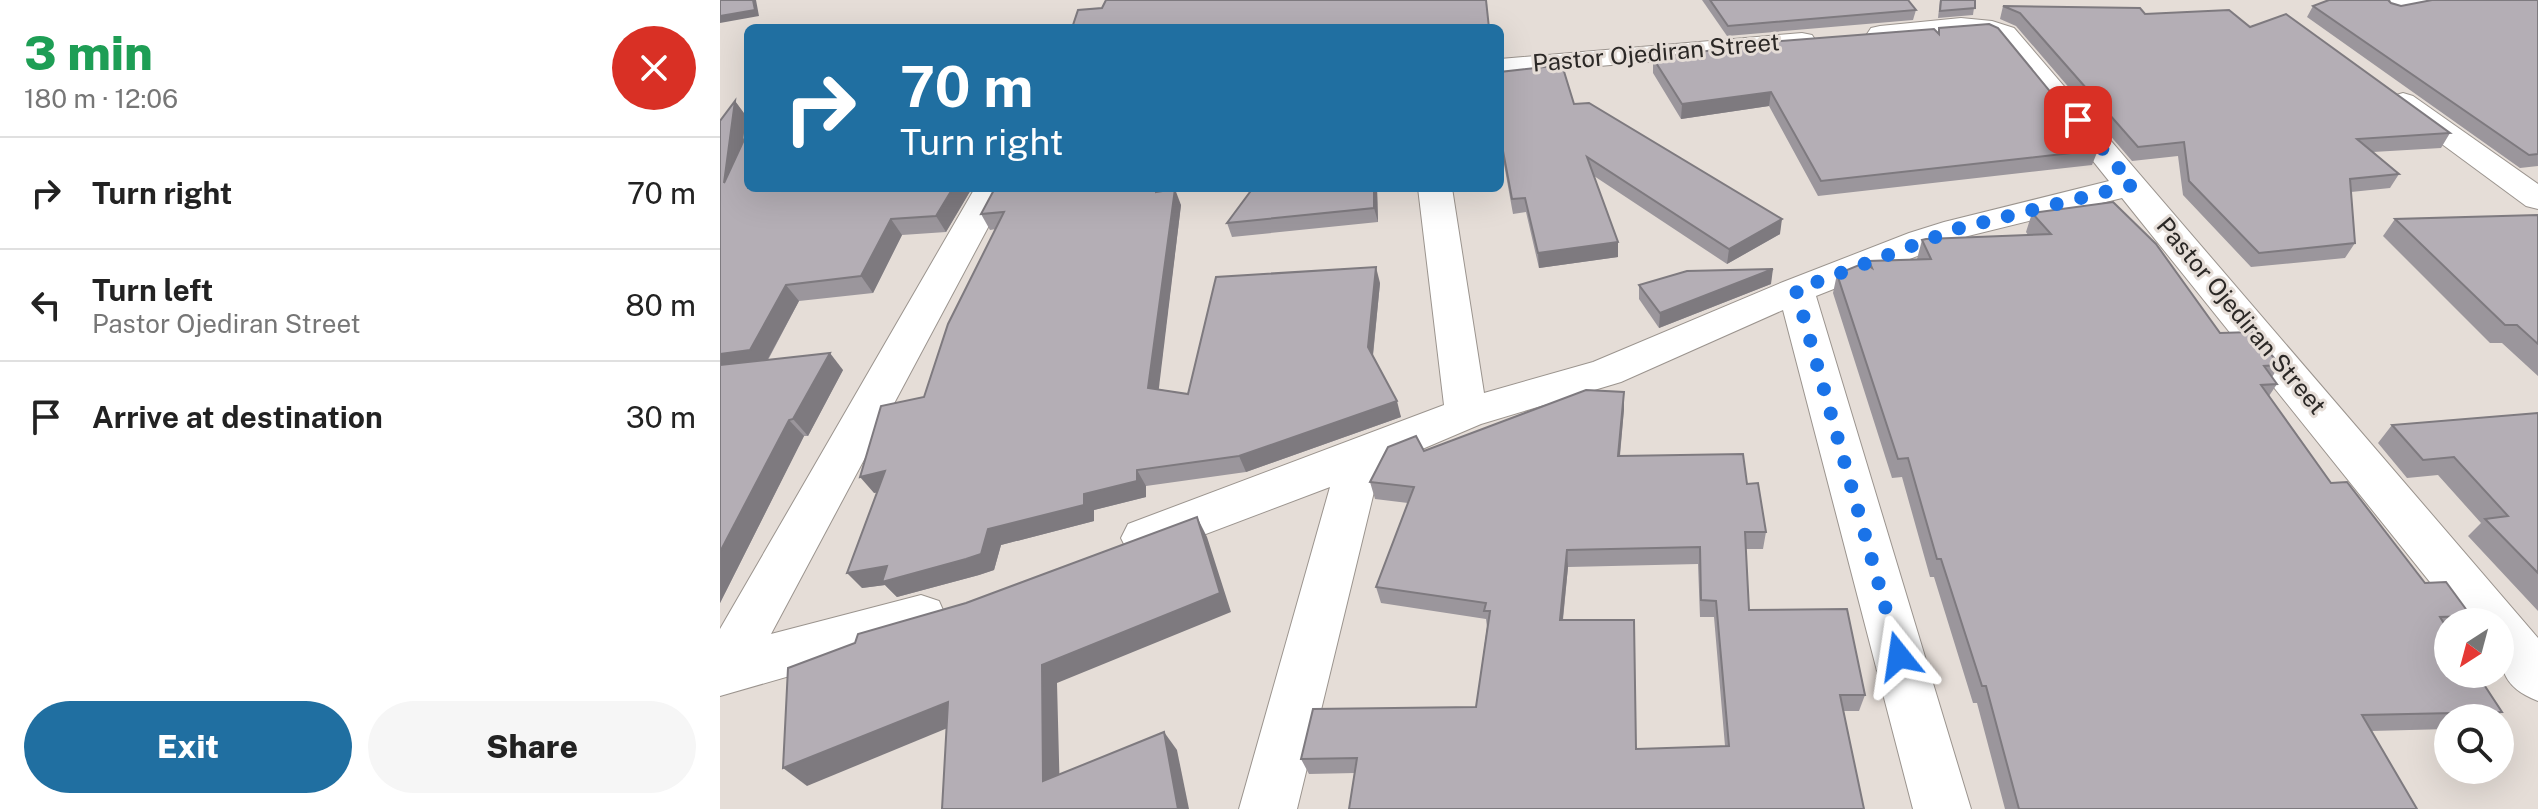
<!DOCTYPE html>
<meta charset="utf-8">
<style>
body{margin:0;font-family:"Public Sans",sans-serif;background:#f6f6f6;color:#222;height:100vh;display:flex;flex-direction:column;font-size:30px;white-space:nowrap}
*{box-sizing:border-box;margin:0}
p{font-size:26px;color:#767676}
.icon{flex:none;width:44px;height:44px;fill:none;stroke:currentColor;stroke-width:2;stroke-linecap:round;stroke-linejoin:round}
.map{position:relative;flex:1;overflow:hidden}
.sheet{display:flex;flex-direction:column;background:#fff;width:720px}
.sheet>*{flex:none}
.hud{position:absolute;left:24px;top:24px;width:760px;height:168px;border-radius:12px;box-shadow:0 8px 32px #0002;background:#206fa1;color:#fff;overflow:hidden}
.needle{width:52px;rotate:216deg}
.controls{position:absolute;left:1714px;top:608px;display:grid;gap:16px}
.controls a{display:grid;place-items:center;width:80px;height:80px;border-radius:50%;background:#fff;box-shadow:0 8px 32px #0002;font-size:40px}
.pin{position:absolute;display:grid;place-items:center;width:68px;height:68px;color:#fff;margin:-34px;border-radius:16px;box-shadow:0 4px 12px #0006}
.me{position:absolute;width:88px;margin:-44px;rotate:345deg;stroke-linejoin:round;filter:drop-shadow(0 0 6px #0008)}
.turn{display:flex;align-items:center;gap:28px;height:168px;padding:0 24px;font-size:36px}
.turn .icon{width:104px;height:104px;stroke-width:2.5}
.turn b{display:block;font-size:56px;line-height:68px}
.round{display:grid;place-items:center;flex:none;width:84px;height:84px;border-radius:42px;background:#f6f6f6}
.overview{display:flex;align-items:center;justify-content:space-between;height:136px;padding:0 24px}
h1{font-size:48px;font-weight:800;line-height:60px;color:#1e9e55}
.primary-button{display:flex;gap:16px;margin-top:auto;padding:16px 24px}
.primary-button a{flex:1;height:92px;border-radius:48px;background:#206fa1;color:#fff;font-size:32px;font-weight:800;line-height:92px;text-align:center}
.primary-button a+a{background:#f6f6f6;color:#222}
ul{padding:0;list-style:none}
li{display:flex;align-items:center;gap:24px;height:112px;padding:0 24px;border-top:2px solid #e0e0e0}
li div{flex:1}
li b{display:block;font-size:30px}
li em{font-style:normal}
main{display:flex;flex:1;min-height:0}
.map>svg:first-child{display:block}
.lines{fill:none;stroke-linecap:round;stroke-linejoin:round}
.minor-casing{stroke:#9b948e;stroke-width:2}
.minor{fill:#fff;fill-rule:evenodd}
.wall{fill:#9b969c;fill-rule:evenodd}
.shaded-wall{fill:#7e7a7f}
.building{fill:#b4aeb5;stroke:#7e7a7f;stroke-width:2;fill-rule:evenodd}
.route{stroke:#1a73e8;stroke-width:14;stroke-dasharray:0 25.2}
.labels{text-anchor:middle;stroke-width:6;stroke-linejoin:round;paint-order:stroke}
.street-label{font-size:24px;fill:#2b2826;stroke:#e5ddd7}
</style>
<main>
<section class="sheet">
<div class="overview"><div><h1>3 min</h1><p>180 m · 12:06</p></div><a class="round" style="background:#d93025;color:#fff"><svg class="icon" aria-label="close" viewBox="0 0 24 24"><path d="M6 6l12 12M18 6L6 18"/></svg></a></div>
<ul>
<li><svg class="icon" aria-label="right" viewBox="0 0 24 24"><path d="M7 20v-9h11M14 6l5 5-5 5"/></svg><div><b>Turn right</b></div><em>70 m</em></li>
<li><svg class="icon" aria-label="left" viewBox="0 0 24 24"><path d="M17 20v-9H6M10 6l-5 5 5 5"/></svg><div><b>Turn left</b><p>Pastor Ojediran Street</p></div><em>80 m</em></li>
<li><svg class="icon" aria-label="arrive" viewBox="0 0 24 24"><path d="M6 21V4h12l-3 4 3 4H6"/></svg><div><b>Arrive at destination</b></div><em>30 m</em></li>
</ul>
<div class="primary-button"><a>Exit</a><a>Share</a></div>
</section>
<div class="map">
<svg width="1818" height="809" viewBox="0 0 1818 809">
<rect width="100%" height="100%" fill="#e5ddd7"/>
<g class="lines">
<g class="minor-casing">
<g id="minor">
<path d="M 1671,0 L 1726,0 L 1722,5 L 1674,15 L 1665,12 L 1661,7 Z"/>
<path d="M 1241,18 L 1272,21 L 1294,28 L 1818,638 L 1818,701 C 1776,685 1780,661 1780,622 L 1742,622 L 1402,198 L 1248,236 L 1096,296 L 1251,809 L 1193,809 L 1063,310 L 901,382 L 761,424 L 660,467 L 577,809 L 519,809 L 610,487 L 425,557 L 408,552 L 401,538 L 408,524 L 724,405 L 698,188 L 732,188 L 764,393 L 873,362 L 1063,282 L 1189,233 L 1224,222 L 1389,181 L 1276,40 L 1241,34 L 1160,42 L 1151,40 L 1147,34 L 1151,28 L 1160,26 Z"/>
<path d="M 1082,33 L 1092,35 L 1096,41 L 1092,47 L 780,75 L 780,59 Z"/>
<path d="M 1683,93 L 1693,96 L 1818,184 L 1818,209 L 1806,206 L 1673,108 L 1668,102 L 1673,96 Z"/>
<path d="M 255,188 L 289,188 L 51,634 L 201,595 L 219,601 L 226,617 L 219,633 L 0,696 L 0,629 Z"/>
</g>
</g>
<use href="#minor" class="minor"/>
</g>
<g class="wall">
<path d="M 982,0 L 1188,0 L 1196,10 L 1193,20 L 1007,36 Z"/>
<path d="M 1220,0 L 1255,0 L 1253,15 L 1218,18 Z"/>
<path d="M 1818,0 L 1818,166 L 1800,168 L 1587,17 L 1593,6 L 1671,3 L 1681,6 Z"/>
<path d="M 1283,6 L 1425,14 L 1530,27 L 1730,133 L 1721,148 L 1653,152 L 1679,174 L 1670,188 L 1631,192 L 1635,243 L 1625,258 L 1531,267 L 1463,195 L 1458,156 L 1412,161 L 1296,26 L 1280,19 Z"/>
<path d="M 1218,33 L 1378,150 L 1372,165 L 1098,196 L 1049,106 L 961,119 L 933,73 L 933,58 L 1023,47 L 1023,44 Z"/>
<path d="M 780,72 L 854,104 L 1060,234 L 1007,264 L 874,176 L 898,242 L 898,257 L 819,268 L 806,212 L 793,214 L 780,142 Z"/>
<path d="M 15,101 L 26,116 L 23,142 L 28,188 L 252,188 L 226,232 L 182,235 L 153,293 L 79,301 L 48,360 L 123,370 L 88,436 L 84,436 L 0,603 L 0,121 Z"/>
<path d="M 657,188 L 658,222 L 512,237 L 507,223 Z"/>
<path d="M 444,191 L 461,205 L 438,389 L 468,394 L 660,283 L 653,356 L 681,417 L 526,472 L 426,486 L 426,497 L 374,510 L 374,521 L 281,545 L 274,570 L 259,575 L 177,597 L 165,585 L 142,588 L 157,492 L 154,493 L 204,397 L 276,229 L 270,230 L 261,214 Z"/>
<path d="M 1312,213 L 1500,333 L 1560,365 L 1552,377 L 1557,384 L 1549,396 L 1611,483 L 1705,583 L 1751,616 L 1744,622 L 1728,622 L 1728,674 L 1782,712 L 1774,718 L 1728,718 L 1728,729 L 1651,731 L 1697,809 L 1285,809 L 1257,703 L 1253,703 L 1214,577 L 1210,577 L 1182,477 L 1172,478 L 1113,293 L 1117,274 L 1148,266 L 1149,261 L 1197,259 L 1202,240 L 1308,235 L 1306,232 Z"/>
<path d="M 1818,215 L 1818,376 L 1782,343 L 1770,343 L 1663,236 L 1675,219 Z"/>
<path d="M 1051,284 L 939,328 L 919,299 L 919,285 Z"/>
<path d="M 904,409 L 900,456 L 1027,484 L 1046,532 L 1043,549 L 1026,549 L 1029,610 L 1145,695 L 1139,711 L 1123,711 L 1144,809 L 635,773 L 589,774 L 581,759 L 756,707 L 767,627 L 766,619 L 661,603 L 656,587 L 688,503 L 655,499 L 650,482 L 704,451 ZM 978,564 L 980,617 L 994,617 L 1005,746 L 916,749 L 843,620 L 848,567 Z"/>
<path d="M 1818,413 L 1818,611 L 1748,536 L 1761,523 L 1718,475 L 1687,478 L 1658,443 L 1672,425 Z"/>
</g>
<g class="shaded-wall">
<path d="M 33,0 L 36,0 L 39,16 L 0,23 L 0,16 Z"/>
<path d="M 1051,92 L 1049,106 L 961,119 L 962,104 Z"/>
<path d="M 15,101 L 26,116 L 16,198 L 4,183 Z"/>
<path d="M 233,188 L 252,188 L 226,232 L 216,216 Z"/>
<path d="M 436,188 L 445,188 L 442,208 L 436,192 Z"/>
<path d="M 654,188 L 657,188 L 658,222 L 654,208 Z"/>
<path d="M 455,189 L 461,205 L 437,404 L 428,388 Z"/>
<path d="M 171,219 L 182,235 L 153,293 L 141,276 Z"/>
<path d="M 1062,219 L 1060,234 L 1007,264 L 1009,249 Z"/>
<path d="M 898,242 L 898,257 L 819,268 L 818,253 Z"/>
<path d="M 656,267 L 660,283 L 652,363 L 648,347 Z"/>
<path d="M 1053,269 L 1051,284 L 939,328 L 940,313 Z"/>
<path d="M 66,285 L 79,301 L 44,366 L 0,372 L 0,354 Z"/>
<path d="M 110,353 L 123,370 L 88,436 L 73,419 Z"/>
<path d="M 904,392 L 904,409 L 898,474 L 898,456 Z"/>
<path d="M 677,401 L 681,417 L 526,472 L 519,456 Z"/>
<path d="M 69,420 L 84,436 L 0,603 L 0,552 Z"/>
<path d="M 417,470 L 426,486 L 426,497 L 374,510 L 374,521 L 281,545 L 274,570 L 259,575 L 177,597 L 165,585 L 142,588 L 127,573 L 167,566 L 364,494 Z"/>
<path d="M 165,471 L 179,488 L 154,493 L 140,477 Z"/>
<path d="M 477,517 L 487,537 L 511,612 L 337,683 L 340,798 L 323,781 L 322,665 Z"/>
<path d="M 847,550 L 848,567 L 841,636 L 840,620 Z"/>
<path d="M 228,702 L 247,720 L 87,786 L 63,768 Z"/>
<path d="M 444,732 L 457,750 L 469,809 L 458,809 Z"/>
</g>
<g class="building">
<path d="M 0,0 L 33,0 L 35,10 L 0,16 Z"/>
<path d="M 386,0 L 766,0 L 769,28 L 352,28 L 358,10 L 382,8 Z"/>
<path d="M 990,0 L 1188,0 L 1196,10 L 1008,26 Z"/>
<path d="M 1221,0 L 1255,0 L 1255,8 L 1220,11 Z"/>
<path d="M 1609,0 L 1668,0 L 1671,3 L 1681,6 L 1712,0 L 1818,0 L 1818,154 L 1809,155 L 1593,6 Z"/>
<path d="M 1283,6 L 1420,8 L 1425,14 L 1509,10 L 1530,27 L 1566,14 L 1730,133 L 1637,139 L 1679,174 L 1630,179 L 1635,243 L 1539,253 L 1469,181 L 1464,142 L 1418,147 L 1300,13 Z"/>
<path d="M 1269,24 L 1278,28 L 1378,150 L 1101,181 L 1051,92 L 962,104 L 933,58 L 1025,46 L 1023,44 L 1214,29 L 1219,34 L 1219,28 Z"/>
<path d="M 842,65 L 854,104 L 869,103 L 1062,219 L 1009,249 L 867,157 L 898,242 L 818,253 L 805,198 L 792,199 L 780,135 L 780,72 Z"/>
<path d="M 15,101 L 4,183 L 28,131 L 28,188 L 233,188 L 216,216 L 171,219 L 141,276 L 66,285 L 30,350 L 0,354 L 0,121 Z"/>
<path d="M 275,188 L 436,188 L 436,192 L 455,189 L 428,388 L 468,394 L 496,277 L 656,267 L 648,347 L 677,401 L 519,456 L 417,470 L 417,481 L 364,494 L 364,505 L 268,529 L 261,554 L 246,559 L 162,582 L 167,566 L 127,573 L 165,471 L 140,477 L 161,406 L 204,397 L 228,324 L 284,212 L 261,214 Z"/>
<path d="M 533,188 L 654,188 L 654,208 L 507,223 Z"/>
<path d="M 1393,202 L 1436,244 L 1500,333 L 1532,332 L 1560,365 L 1544,366 L 1557,384 L 1541,385 L 1611,483 L 1627,482 L 1705,583 L 1726,582 L 1751,616 L 1720,617 L 1728,630 L 1728,674 L 1757,674 L 1782,712 L 1642,715 L 1697,809 L 1299,809 L 1266,686 L 1262,686 L 1221,559 L 1217,559 L 1188,458 L 1178,459 L 1117,274 L 1144,263 L 1152,268 L 1149,261 L 1211,259 L 1202,240 L 1206,239 L 1331,234 L 1312,213 Z"/>
<path d="M 1818,215 L 1818,344 L 1797,325 L 1785,325 L 1675,219 Z"/>
<path d="M 1053,269 L 940,313 L 919,285 L 967,271 Z"/>
<path d="M 110,353 L 73,419 L 69,420 L 0,552 L 0,365 Z"/>
<path d="M 866,390 L 904,392 L 898,456 L 1023,454 L 1027,484 L 1038,483 L 1046,532 L 1025,532 L 1029,610 L 1127,609 L 1145,695 L 1120,695 L 1144,809 L 629,809 L 637,758 L 581,759 L 593,709 L 756,707 L 770,611 L 764,611 L 766,603 L 656,587 L 694,487 L 650,482 L 668,447 L 696,436 L 704,451 ZM 980,547 L 981,600 L 996,601 L 1009,746 L 916,749 L 914,620 L 840,620 L 847,550 Z"/>
<path d="M 1818,413 L 1818,573 L 1765,519 L 1788,516 L 1734,457 L 1703,460 L 1672,425 Z"/>
<path d="M 477,517 L 500,593 L 322,665 L 323,781 L 444,732 L 458,809 L 222,809 L 228,702 L 63,768 L 68,668 L 135,643 L 138,634 L 246,603 Z"/>
</g>
<g class="lines">
<path class="route" d="M 1179,656 L 1076,290 L 1236,229 L 1413,185 L 1358,120"/>
</g>
<g class="labels">
<g class="street-label">
<text transform="translate(936 53) rotate(-5)" y="8">Pastor Ojediran Street</text>
<text transform="translate(1521 316) rotate(50)" y="8">Pastor Ojediran Street</text>
</g>
</g>
</svg>
<div class="controls">
<a><svg class="needle" viewBox="-14 -14 28 28"><path d="M0-13l5 13h-10z" fill="#e53935"/><path d="M0 13l5-13h-10z" fill="#767676"/></svg></a>
<a><svg class="icon" aria-label="search" viewBox="0 0 24 24"><circle cx="10" cy="10" r="6"/><path d="M15 15l6 6"/></svg></a>
</div>
<div class="pin" style="left:1358px;top:120px;background:#d93025"><svg class="icon" aria-label="arrive" viewBox="0 0 24 24"><path d="M6 21V4h12l-3 4 3 4H6"/></svg></div>
<svg class="me" style="left:1179px;top:656px" viewBox="-20 -20 40 40"><path d="M0-17L14 15 0 8-14 15z" fill="#1a73e8" stroke="#fff" stroke-width="4"/></svg>
<div class="hud">
<div class="turn"><svg class="icon" aria-label="right" viewBox="0 0 24 24"><path d="M7 20v-9h11M14 6l5 5-5 5"/></svg><div><b>70 m</b>Turn right</div></div>
</div>
</div>
</main>
